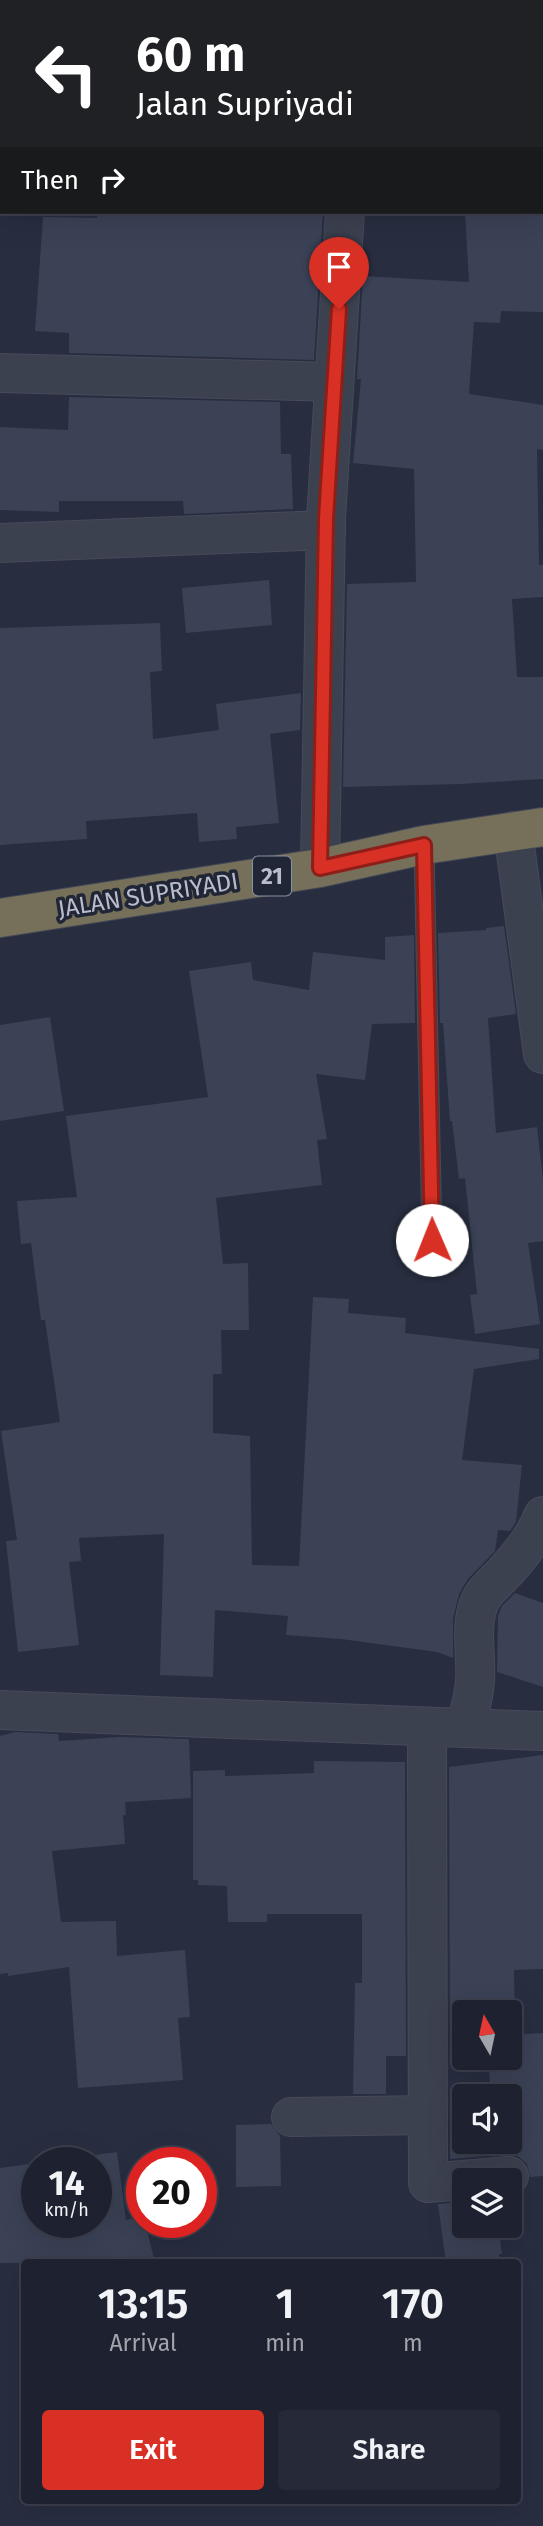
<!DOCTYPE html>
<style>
body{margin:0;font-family:"Fira Sans",sans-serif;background:#262a38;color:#f1f3f6;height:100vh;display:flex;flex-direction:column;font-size:26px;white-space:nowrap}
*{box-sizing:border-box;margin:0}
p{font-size:23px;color:#a1a4ab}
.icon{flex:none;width:38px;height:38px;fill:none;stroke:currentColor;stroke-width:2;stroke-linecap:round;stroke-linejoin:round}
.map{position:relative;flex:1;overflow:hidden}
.panel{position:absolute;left:21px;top:2259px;width:500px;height:245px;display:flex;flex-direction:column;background:#1e2230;border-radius:7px;box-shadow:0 7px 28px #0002,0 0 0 2px #3c3f4c}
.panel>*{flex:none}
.top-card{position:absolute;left:0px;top:0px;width:544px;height:214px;box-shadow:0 7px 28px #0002,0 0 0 2px #3c3f4c;background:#202124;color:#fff;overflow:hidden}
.needle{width:46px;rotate:351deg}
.controls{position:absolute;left:452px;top:2000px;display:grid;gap:14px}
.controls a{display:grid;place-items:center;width:70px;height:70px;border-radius:7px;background:#1e2230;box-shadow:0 7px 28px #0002,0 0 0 2px #3c3f4c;font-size:35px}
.speed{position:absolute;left:21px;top:2147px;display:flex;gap:14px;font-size:35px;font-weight:700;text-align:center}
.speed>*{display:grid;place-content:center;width:91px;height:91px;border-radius:50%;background:#1e2230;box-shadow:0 7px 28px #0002,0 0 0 2px #3c3f4c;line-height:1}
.speed small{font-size:18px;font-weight:400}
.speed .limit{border:10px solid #d22;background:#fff;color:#111}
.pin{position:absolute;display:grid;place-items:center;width:60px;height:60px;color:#fff;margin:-72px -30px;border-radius:50% 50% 50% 0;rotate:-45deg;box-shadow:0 0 7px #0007}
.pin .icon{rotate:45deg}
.me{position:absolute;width:77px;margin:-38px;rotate:359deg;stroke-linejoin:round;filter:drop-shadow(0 0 5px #0008)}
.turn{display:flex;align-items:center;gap:24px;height:147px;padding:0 21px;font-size:32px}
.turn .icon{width:91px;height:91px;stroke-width:2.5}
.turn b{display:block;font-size:49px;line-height:60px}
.then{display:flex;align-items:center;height:66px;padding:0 21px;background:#0003;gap:14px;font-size:26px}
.eta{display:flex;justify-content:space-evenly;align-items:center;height:119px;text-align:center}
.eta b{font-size:42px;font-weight:600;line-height:49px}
.button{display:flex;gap:14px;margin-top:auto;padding:14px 21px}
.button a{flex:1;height:80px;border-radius:7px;background:#d93025;color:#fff;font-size:28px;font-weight:600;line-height:80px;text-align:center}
.button a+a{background:#262a38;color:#f1f3f6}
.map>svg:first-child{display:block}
.building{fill:#3b4256;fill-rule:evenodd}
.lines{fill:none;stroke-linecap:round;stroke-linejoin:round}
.lane-casing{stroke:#464a5a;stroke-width:21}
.street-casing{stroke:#464a5a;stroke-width:40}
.highway-casing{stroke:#444958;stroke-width:40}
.lane{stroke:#3c4150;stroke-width:19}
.street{stroke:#3c4150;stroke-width:38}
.highway{stroke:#76705a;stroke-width:38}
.route-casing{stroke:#8d1f18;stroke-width:18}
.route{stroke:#d93025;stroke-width:12}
.labels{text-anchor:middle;stroke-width:7;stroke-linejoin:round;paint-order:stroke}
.shield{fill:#212636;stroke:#8b909e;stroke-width:2}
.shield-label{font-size:23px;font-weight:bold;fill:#b9bdcb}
.street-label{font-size:24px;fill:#b9bdcb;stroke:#212636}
</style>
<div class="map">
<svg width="543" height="2526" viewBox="0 0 543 2526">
<rect width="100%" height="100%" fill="#282e40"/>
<g class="building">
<path d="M 97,212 L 323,212 L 314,360 L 69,353 L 69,333 L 35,331 L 43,217 L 97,218 Z"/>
<path d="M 465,212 L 543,212 L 543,312 L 501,311 L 500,323 L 474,322 L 469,394 L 543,405 L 543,450 L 537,449 L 539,565 L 543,565 L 543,597 L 512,599 L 517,677 L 543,677 L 543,779 L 460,784 L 343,787 L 347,584 L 416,582 L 414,469 L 353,463 L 361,379 L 357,379 L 363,276 L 469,282 Z"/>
<path d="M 69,397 L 280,402 L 281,454 L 291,454 L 293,509 L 184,514 L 183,501 L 59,501 L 59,512 L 0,510 L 0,427 L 68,430 Z"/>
<path d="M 269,580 L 272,625 L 186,633 L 182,588 Z"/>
<path d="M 160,623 L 162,671 L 150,672 L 153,739 L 219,730 L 216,704 L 301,693 L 300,730 L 270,734 L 279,823 L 236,827 L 237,839 L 199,842 L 197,813 L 86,821 L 87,839 L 0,845 L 0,628 Z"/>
<path d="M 504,926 L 516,1014 L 488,1018 L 496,1133 L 537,1127 L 543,1179 L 543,1241 L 528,1243 L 540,1324 L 475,1334 L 470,1295 L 477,1294 L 465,1178 L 459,1179 L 452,1121 L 450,1121 L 443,1023 L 440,1023 L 438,933 L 486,930 L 486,928 Z"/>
<path d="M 414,935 L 415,1023 L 372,1024 L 365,1080 L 316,1074 L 327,1139 L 317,1140 L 322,1185 L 216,1198 L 223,1264 L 248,1263 L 249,1330 L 221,1330 L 222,1374 L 213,1374 L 213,1433 L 250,1436 L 252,1565 L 299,1566 L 313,1297 L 349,1299 L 348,1313 L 406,1318 L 405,1333 L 539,1349 L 539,1359 L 474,1369 L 462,1460 L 522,1465 L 516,1522 L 510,1531 L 498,1530 L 495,1551 L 468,1579 L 459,1594 L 453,1619 L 453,1658 L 437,1652 L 341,1639 L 286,1635 L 288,1616 L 215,1610 L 213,1677 L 160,1675 L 164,1534 L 79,1538 L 81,1561 L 69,1562 L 79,1645 L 18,1652 L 6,1541 L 17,1540 L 1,1431 L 60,1422 L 45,1320 L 41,1320 L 31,1243 L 21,1244 L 17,1201 L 77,1197 L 66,1116 L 208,1097 L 189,971 L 251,962 L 253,980 L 309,990 L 313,952 L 385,960 L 385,937 Z"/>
<path d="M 50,1017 L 64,1111 L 0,1121 L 0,1025 Z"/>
<path d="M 515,1593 L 543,1603 L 543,1687 L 497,1672 L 498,1616 L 502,1606 Z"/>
<path d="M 15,1732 L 58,1734 L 59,1741 L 119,1737 L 189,1739 L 191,1798 L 125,1802 L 126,1815 L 123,1815 L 125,1844 L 52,1851 L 61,1922 L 116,1921 L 117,1956 L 185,1950 L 190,2017 L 178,2018 L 183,2080 L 78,2088 L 69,1967 L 8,1976 L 8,1973 L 0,1974 L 0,1736 Z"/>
<path d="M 543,1755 L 543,1969 L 514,1970 L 515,2031 L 509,2031 L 509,2012 L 464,2012 L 464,2031 L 450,2032 L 449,1767 Z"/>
<path d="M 314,1761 L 405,1762 L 406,2056 L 386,2056 L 386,2094 L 353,2094 L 355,1983 L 362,1983 L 362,1914 L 267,1914 L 267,1922 L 228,1922 L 227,1886 L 198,1885 L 198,1880 L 193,1880 L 193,1771 L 225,1770 L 225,1776 L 314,1773 Z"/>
<path d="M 543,2033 L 543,2176 L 530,2177 L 527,2164 L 518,2156 L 507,2154 L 450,2159 L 450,2137 L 464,2135 L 464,2142 L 509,2142 L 509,2096 L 491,2096 L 488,2058 L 509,2058 L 509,2035 Z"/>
<path d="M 271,2124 L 280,2136 L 281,2186 L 236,2187 L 236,2125 Z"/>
<path d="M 117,2152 L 126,2220 L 142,2216 L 142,2222 L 145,2222 L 155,2263 L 0,2263 L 0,2168 ZM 37,2163 L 96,2163 L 96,2222 L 37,2222 Z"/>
<path d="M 464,2202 L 464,2226 L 498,2226 L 502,2254 L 499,2254 L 500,2263 L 446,2263 L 438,2204 Z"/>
</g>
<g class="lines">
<g class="lane-casing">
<path id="lane" d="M 424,845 L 432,1240"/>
</g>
<g class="street-casing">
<g id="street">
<path d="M 358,2 L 358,0"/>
<path d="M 0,373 L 334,382"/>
<path d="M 0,543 L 326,530"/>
<path d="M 513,831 L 543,1054"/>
<path d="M 320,868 L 326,519 L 345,212"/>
<path d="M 0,1710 L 543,1731"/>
<path d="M 427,1727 L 428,2183 L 509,2176"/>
<path d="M 465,1728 C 469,1713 474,1698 475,1681 C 477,1656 469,1626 480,1601 C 485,1590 496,1582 504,1573 C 520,1556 535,1537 543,1516"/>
<path d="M 291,2117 L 428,2115"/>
</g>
</g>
<g class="highway-casing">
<path id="highway" d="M 0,918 L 320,868 L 424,845 L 543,827"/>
</g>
<use href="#lane" class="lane"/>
<use href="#street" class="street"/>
<use href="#highway" class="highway"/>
</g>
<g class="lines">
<g class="route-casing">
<path id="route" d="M 339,309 L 326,519 L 320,868 L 424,845 L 432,1240"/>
</g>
<use href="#route" class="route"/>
</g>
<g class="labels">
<rect class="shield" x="253" y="856.5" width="38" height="39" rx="5"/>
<g class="shield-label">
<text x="272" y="884">21</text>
</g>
<g class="street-label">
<text transform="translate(148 895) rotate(-9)" y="8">JALAN SUPRIYADI</text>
</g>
</g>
</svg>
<div class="controls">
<a><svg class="needle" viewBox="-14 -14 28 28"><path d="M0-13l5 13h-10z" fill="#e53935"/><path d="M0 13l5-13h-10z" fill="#a1a4ab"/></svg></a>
<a><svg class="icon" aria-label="sound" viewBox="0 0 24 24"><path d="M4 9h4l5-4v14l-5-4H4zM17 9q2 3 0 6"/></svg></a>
<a><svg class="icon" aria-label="layers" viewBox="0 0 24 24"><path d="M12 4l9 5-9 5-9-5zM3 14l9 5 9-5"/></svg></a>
</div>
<div class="speed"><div>14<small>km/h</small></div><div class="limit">20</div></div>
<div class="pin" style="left:339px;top:309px;background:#d93025"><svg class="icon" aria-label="arrive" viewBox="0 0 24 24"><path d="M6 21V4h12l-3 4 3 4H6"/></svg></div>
<svg class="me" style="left:432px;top:1240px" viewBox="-20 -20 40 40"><circle r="19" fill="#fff"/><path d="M0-13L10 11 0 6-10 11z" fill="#d93025"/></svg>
<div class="top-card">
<div class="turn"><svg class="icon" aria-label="left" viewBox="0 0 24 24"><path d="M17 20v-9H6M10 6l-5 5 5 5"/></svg><div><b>60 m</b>Jalan Supriyadi</div></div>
<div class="then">Then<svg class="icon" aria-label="right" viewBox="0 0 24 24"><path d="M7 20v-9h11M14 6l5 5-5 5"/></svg></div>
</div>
<section class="panel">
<div class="eta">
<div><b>13:15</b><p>Arrival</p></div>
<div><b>1</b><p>min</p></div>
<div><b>170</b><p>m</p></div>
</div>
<div class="button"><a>Exit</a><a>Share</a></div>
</section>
</div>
